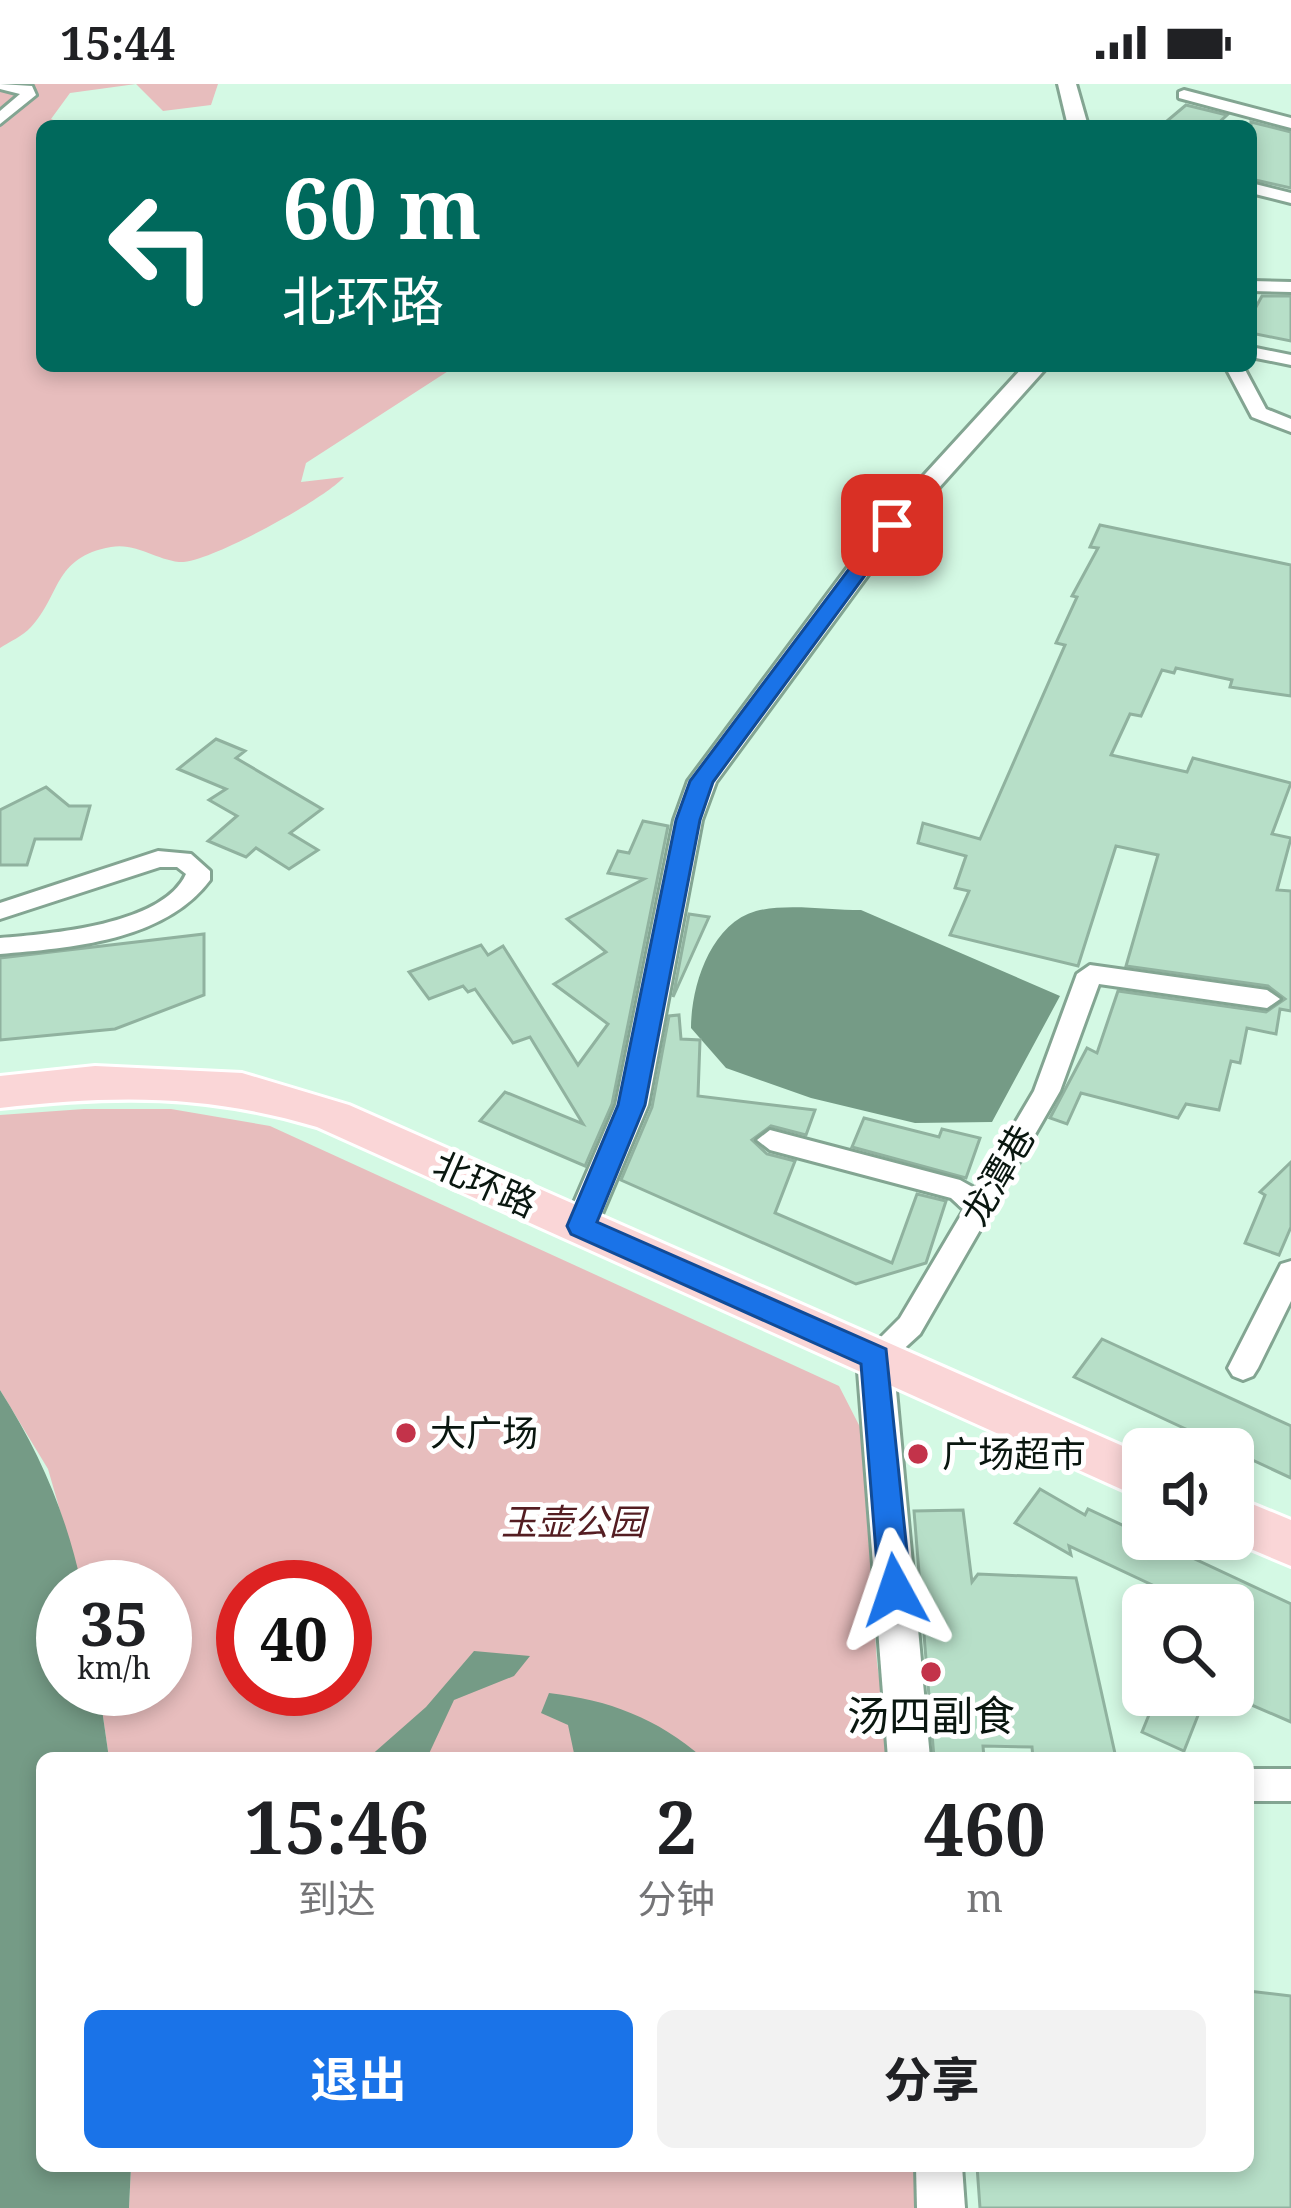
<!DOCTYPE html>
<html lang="zh">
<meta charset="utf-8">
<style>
body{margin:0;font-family:"Noto Serif","Noto Sans SC",serif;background:#f2f2f2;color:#202124;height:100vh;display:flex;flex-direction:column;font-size:45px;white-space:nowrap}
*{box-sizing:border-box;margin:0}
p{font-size:39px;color:#757577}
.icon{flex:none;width:66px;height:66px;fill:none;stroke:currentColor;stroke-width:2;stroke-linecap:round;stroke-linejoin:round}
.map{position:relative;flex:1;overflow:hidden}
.drawer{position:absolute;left:36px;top:1668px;width:1218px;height:420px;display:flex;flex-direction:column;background:#fff;border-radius:18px;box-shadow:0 6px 18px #0003}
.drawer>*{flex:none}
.guide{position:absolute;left:36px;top:36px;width:1221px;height:252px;border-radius:18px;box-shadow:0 6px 18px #0003;background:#00695c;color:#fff;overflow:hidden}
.controls{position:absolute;left:1122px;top:1344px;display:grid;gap:24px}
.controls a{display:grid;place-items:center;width:132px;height:132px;border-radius:18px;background:#fff;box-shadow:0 6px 18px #0003;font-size:60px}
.speed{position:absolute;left:36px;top:1476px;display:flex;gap:24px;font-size:60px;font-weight:700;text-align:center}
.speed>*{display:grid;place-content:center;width:156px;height:156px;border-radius:50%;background:#fff;box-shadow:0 6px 18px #0003;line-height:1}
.speed small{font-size:30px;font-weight:400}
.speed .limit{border:18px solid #d22;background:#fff;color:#111}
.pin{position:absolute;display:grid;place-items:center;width:102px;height:102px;color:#fff;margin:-51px;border-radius:24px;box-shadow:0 6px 18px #0006}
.me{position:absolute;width:132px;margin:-66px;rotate:355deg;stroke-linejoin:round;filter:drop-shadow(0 0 9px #0008)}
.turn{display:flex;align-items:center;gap:42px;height:252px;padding:0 48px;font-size:54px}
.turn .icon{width:156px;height:156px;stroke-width:2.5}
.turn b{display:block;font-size:84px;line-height:102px}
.eta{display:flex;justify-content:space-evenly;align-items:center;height:204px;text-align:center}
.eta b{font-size:72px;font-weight:700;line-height:84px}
.button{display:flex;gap:24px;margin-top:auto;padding:24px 48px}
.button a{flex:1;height:138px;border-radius:18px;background:#1a73e8;color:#fff;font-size:48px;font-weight:700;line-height:138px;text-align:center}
.button a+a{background:#f2f2f2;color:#202124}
.status{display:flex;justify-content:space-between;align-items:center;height:84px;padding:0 60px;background:#fff;direction:ltr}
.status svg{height:33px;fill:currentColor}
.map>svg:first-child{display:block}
.green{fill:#e7bdbd;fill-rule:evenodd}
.water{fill:#759b86}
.building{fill:#b7dfc8;stroke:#90b29f;stroke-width:3}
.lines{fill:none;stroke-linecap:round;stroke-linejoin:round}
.minor-casing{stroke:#83a592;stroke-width:6}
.tertiary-casing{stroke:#83a592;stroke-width:6}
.primary-casing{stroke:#fff;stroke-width:6}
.minor{fill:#fff;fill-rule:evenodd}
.tertiary{fill:#fff;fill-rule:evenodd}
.primary{fill:#fad6d7;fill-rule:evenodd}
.route{fill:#1a73e8;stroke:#114b97;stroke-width:3}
.poi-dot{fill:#c3334a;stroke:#fff;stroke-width:4.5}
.labels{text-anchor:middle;stroke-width:10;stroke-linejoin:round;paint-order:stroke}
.street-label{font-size:36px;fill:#0a1710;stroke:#fff}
.poi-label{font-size:36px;fill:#0a1710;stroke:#fff;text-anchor:start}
.park-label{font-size:36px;font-style:italic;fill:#541d22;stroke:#fff}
.near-poi-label{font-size:42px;fill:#0a1710;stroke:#fff}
</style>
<div class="status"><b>15:44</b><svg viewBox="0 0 49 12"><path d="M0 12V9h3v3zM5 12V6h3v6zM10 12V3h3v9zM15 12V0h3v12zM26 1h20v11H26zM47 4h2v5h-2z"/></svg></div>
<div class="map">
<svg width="1291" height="2124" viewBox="0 0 1291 2124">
<rect width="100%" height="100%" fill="#d4f9e4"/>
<g class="green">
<path d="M 0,0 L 218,0 L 211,21 L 163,27 L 136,0 L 70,9 L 51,35 L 67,42 L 42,42 L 42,282 L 456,282 L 306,379 L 301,398 L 344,393 C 325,415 212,477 183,478 C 159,478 137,458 111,463 C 53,473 60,513 31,543 C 23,552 9,558 0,564 Z"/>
<path d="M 84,1025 L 171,1025 L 270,1042 L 839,1302 L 861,1345 L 877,1579 L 891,1674 L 109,1674 L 99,1605 L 165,1605 L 165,1503 L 82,1503 L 48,1385 L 0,1306 L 0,1031 ZM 243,1503 L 345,1503 L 345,1605 L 243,1605 Z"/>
<path d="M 131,2082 L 934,2082 L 936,2124 L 129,2124 Z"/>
</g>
<g class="water">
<path d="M 861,826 L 1060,912 L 992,1038 L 915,1039 L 811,1014 L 726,984 L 691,944 C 691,903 710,840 756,827 C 786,819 829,826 861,826 Z"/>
<path d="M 0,1306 C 40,1369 66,1429 82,1503 L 63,1503 L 63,1605 L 99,1605 L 109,1674 L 42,1674 L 42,2082 L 131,2082 L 129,2124 L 0,2124 Z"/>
<path d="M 474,1567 L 530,1572 L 514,1592 L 454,1616 L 427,1674 L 368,1674 L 426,1623 Z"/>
<path d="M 549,1609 C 609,1616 657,1634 703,1674 L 575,1674 L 568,1641 L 541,1629 Z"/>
</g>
<g class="building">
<path d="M 1186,21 L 1227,31 L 1215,42 L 1161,42 Z"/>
<path d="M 1251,38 L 1291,48 L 1291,104 L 1251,95 Z"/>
<path d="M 1262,212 L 1291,212 L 1291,257 L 1251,249 L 1251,232 Z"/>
<path d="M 1100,441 L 1291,481 L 1291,612 L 1230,603 L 1232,596 L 1176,584 L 1174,589 L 1162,586 L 1141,632 L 1130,630 L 1111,671 L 1187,688 L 1193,674 L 1291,699 L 1272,750 L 1291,754 L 1277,806 L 1291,807 L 1291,927 L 1280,925 L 1276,950 L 1247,944 L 1240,979 L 1231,977 L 1219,1026 L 1186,1020 L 1178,1034 L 1081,1009 L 1067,1040 L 1050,1034 L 1087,964 L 1097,969 L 1118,907 L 1266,928 L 1285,915 L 1268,902 L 1126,882 L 1158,771 L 1116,762 L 1078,882 L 950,851 L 969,807 L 955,804 L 966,772 L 918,759 L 923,739 L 980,755 L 1065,561 L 1056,559 L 1077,513 L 1072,512 L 1098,464 L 1090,463 Z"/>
<path d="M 216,655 L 245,667 L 236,674 L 322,725 L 290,749 L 318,766 L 289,785 L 256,764 L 246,773 L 208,757 L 237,732 L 209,716 L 226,705 L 178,685 Z"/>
<path d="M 46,703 L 69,722 L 90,722 L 81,755 L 35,755 L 27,781 L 0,781 L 0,726 Z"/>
<path d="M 643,737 L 668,742 L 612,1020 L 585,1082 L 480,1037 L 505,1008 L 583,1040 L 530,953 L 513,959 L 475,905 L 468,908 L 463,902 L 429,915 L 409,888 L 481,861 L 488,871 L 503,862 L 578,981 L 608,940 L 554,900 L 606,868 L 567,835 L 644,795 L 608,789 L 618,767 L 629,769 Z"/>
<path d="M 689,830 L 709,833 L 673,913 Z"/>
<path d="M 204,850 L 204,911 L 115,945 L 0,956 L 0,874 Z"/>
<path d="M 679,931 L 681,955 L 700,956 L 698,1012 L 815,1026 L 806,1051 L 771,1042 L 752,1056 L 767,1070 L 795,1077 L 775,1129 L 892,1179 L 917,1110 L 946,1117 L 926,1179 L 856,1200 L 621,1096 L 652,1023 L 669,932 Z"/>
<path d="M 864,1034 L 939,1053 L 942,1045 L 980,1054 L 966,1094 L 852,1063 Z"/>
<path d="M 1291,1078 L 1291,1143 L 1279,1171 L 1245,1159 L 1265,1111 L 1260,1108 Z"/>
<path d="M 1102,1255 L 1291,1342 L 1291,1394 L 1074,1293 Z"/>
<path d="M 1040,1405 L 1085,1431 L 1088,1425 L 1291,1520 L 1291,1638 L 1233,1613 L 1233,1521 L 1195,1521 L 1069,1462 L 1071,1471 L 1015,1439 Z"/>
<path d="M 963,1426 L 972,1498 L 978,1490 L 1076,1494 L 1116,1674 L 1033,1674 L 1032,1663 L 983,1662 L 984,1674 L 934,1674 L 914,1427 Z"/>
<path d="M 1157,1611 L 1206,1611 L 1184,1667 L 1142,1648 Z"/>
<path d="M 1248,1907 L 1291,1912 L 1291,2124 L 980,2124 L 977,2082 L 1248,2082 Z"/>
</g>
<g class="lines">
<g class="minor-casing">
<g id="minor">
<path d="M 0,0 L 32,2 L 36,11 L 0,40 L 0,27 L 20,10 L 0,5 Z"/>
<path d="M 1184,6 L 1291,34 L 1291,44 L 1179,14 L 1179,8 Z"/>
<path d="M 1251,99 L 1291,109 L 1291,119 L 1251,109 Z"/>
<path d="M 1251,197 L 1291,198 L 1291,208 L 1251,207 Z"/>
<path d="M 1251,263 L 1291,271 L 1291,281 L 1251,273 Z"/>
<path d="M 1225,282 L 1243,282 L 1266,325 L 1291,335 L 1291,348 L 1252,333 Z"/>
<path d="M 158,767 L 191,770 L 210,787 L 210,796 C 165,857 70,864 0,870 L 0,854 C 50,850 163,841 186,790 L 177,783 L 160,783 L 0,835 L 0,819 Z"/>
<path d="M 1090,881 L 1267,906 L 1280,915 L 1267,924 L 1099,900 L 1060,1007 L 920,1250 L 885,1282 L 875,1286 L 865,1282 L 860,1274 L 900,1234 L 964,1126 L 951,1114 L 770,1066 L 757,1056 L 770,1046 L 960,1096 L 976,1105 L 1034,1007 L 1077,890 Z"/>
<path d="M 1291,1177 L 1291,1217 L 1258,1284 L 1253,1292 L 1243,1296 L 1233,1292 L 1228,1284 L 1277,1188 L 1281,1180 Z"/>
<rect x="1248" y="1685" width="43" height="32"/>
</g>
</g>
<g class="tertiary-casing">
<g id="tertiary">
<path d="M 1058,0 L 1076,0 L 1088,42 L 1068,42 Z"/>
<path d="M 1024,282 L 1048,282 L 901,446 L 716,698 L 702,736 L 648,1021 L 593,1151 L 569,1151 L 564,1142 L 616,1021 L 674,736 L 688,697 L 883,436 Z"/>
<path d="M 875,1260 L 888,1264 L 893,1274 L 930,1674 L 888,1674 L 857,1274 L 862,1264 Z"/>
<path d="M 916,2082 L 962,2082 L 965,2124 L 917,2124 Z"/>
</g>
</g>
<g class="primary-casing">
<g id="primary">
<path d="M 95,982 L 242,989 L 349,1021 L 1143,1371 L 1143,1415 L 317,1043 C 205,1010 116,1011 0,1024 L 0,992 Z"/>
<path d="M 1233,1412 L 1291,1436 L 1291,1482 L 1227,1455 L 1233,1455 Z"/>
</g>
</g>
<use href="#minor" class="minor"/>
<use href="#tertiary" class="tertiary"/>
<use href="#primary" class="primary"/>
</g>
<path class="route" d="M 885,437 L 902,441 L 713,698 L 700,736 L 645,1021 L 597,1138 L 886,1265 L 911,1506 L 906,1516 L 883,1516 L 879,1506 L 861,1280 L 571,1150 L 567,1142 L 618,1021 L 676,736 L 690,697 Z"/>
<g class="poi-dot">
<circle cx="406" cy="1349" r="12"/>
<circle cx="918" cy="1370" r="12"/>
<circle cx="931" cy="1588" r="12"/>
</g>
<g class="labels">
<g class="street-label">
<text transform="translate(998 1091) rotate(-60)" y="13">龙潭巷</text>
<text transform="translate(485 1100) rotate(24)" y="13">北环路</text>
</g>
<g class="poi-label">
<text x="430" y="1362">大广场</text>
<text x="942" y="1383">广场超市</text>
</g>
<g class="park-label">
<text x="573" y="1451">玉壶公园</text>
</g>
<g class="near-poi-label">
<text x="931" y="1647">汤四副食</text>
</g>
</g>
</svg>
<div class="controls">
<a><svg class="icon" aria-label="sound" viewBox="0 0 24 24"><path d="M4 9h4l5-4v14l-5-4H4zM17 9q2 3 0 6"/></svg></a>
<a><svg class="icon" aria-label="search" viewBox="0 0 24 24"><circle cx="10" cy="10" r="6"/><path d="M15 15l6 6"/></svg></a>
</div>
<div class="speed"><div>35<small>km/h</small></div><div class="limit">40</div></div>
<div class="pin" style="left:892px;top:441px;background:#d93025"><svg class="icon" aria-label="arrive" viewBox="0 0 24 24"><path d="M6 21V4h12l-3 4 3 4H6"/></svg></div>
<svg class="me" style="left:895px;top:1506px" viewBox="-20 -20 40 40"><path d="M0-17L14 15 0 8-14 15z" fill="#1a73e8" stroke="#fff" stroke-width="4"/></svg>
<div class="guide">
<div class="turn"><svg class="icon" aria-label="left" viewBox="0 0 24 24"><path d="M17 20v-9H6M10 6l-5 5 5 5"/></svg><div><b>60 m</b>北环路</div></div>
</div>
<section class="drawer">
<div class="eta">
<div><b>15:46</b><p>到达</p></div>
<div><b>2</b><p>分钟</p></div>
<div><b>460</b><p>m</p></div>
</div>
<div class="button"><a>退出</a><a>分享</a></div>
</section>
</div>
